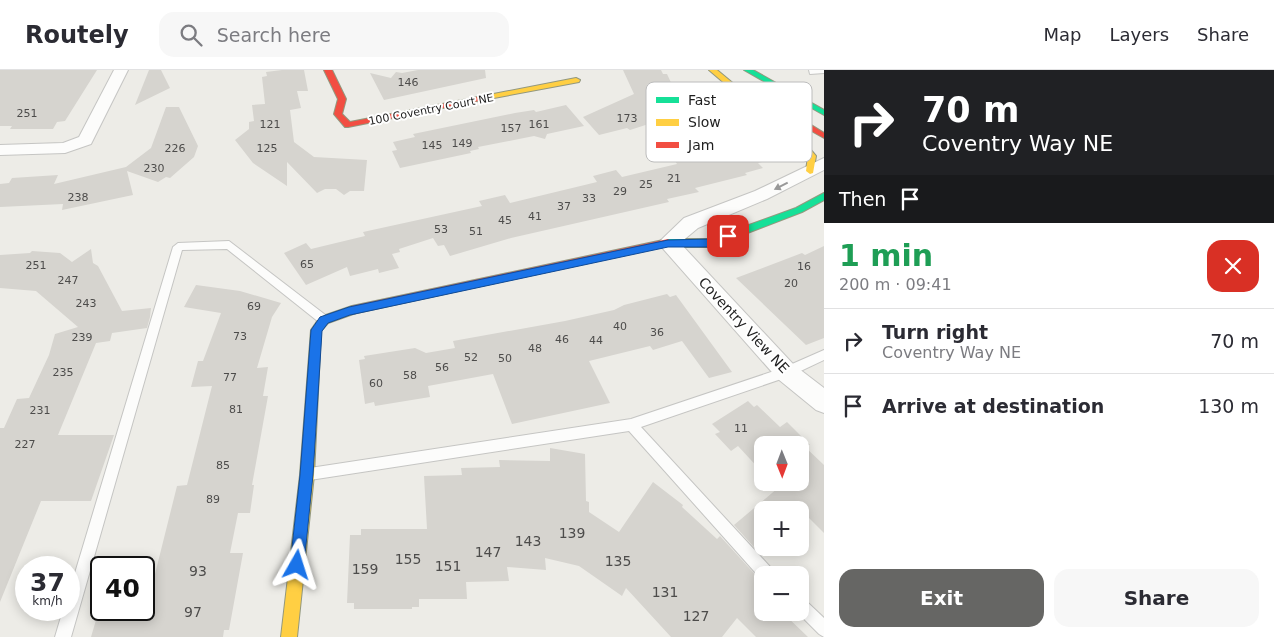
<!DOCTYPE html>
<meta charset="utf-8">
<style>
body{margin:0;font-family:"DejaVu Sans",sans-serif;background:#f7f7f7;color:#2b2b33;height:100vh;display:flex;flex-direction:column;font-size:19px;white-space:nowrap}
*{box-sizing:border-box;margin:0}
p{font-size:16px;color:#7c7c81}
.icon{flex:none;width:28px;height:28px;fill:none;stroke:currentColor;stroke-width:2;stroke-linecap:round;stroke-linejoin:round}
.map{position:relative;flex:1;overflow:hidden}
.details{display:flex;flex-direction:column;background:#fff;width:450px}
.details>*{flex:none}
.guide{background:#202124;color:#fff;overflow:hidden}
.needle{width:32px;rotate:179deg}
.controls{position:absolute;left:754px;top:366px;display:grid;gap:10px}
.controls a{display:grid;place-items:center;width:55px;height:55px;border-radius:10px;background:#fff;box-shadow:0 2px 12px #0003;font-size:25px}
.speed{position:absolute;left:15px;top:486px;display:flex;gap:10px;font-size:25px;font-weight:700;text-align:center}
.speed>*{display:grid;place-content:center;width:65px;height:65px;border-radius:50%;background:#fff;box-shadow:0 2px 12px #0003;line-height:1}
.speed small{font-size:12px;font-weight:400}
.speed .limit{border:2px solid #111;border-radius:8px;background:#fff;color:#111}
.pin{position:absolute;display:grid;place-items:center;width:42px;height:42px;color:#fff;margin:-21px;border-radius:10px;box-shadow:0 2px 8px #0006}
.me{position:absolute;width:55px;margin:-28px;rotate:6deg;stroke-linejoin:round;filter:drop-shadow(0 0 4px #0008)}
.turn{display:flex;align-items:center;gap:18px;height:105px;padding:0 15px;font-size:22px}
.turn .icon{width:65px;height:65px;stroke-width:2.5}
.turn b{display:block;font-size:35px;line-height:42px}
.then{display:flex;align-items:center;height:48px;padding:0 15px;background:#0003;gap:10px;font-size:19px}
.round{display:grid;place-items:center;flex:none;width:52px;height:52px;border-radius:15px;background:#f7f7f7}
.head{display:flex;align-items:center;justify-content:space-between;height:85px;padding:0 15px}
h1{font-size:30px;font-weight:700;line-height:38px;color:#1e9e55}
.action{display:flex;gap:10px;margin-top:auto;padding:10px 15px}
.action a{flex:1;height:58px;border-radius:15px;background:#666664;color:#fff;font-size:20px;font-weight:700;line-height:58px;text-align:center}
.action a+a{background:#f7f7f7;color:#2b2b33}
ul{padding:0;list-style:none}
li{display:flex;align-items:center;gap:15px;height:65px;padding:0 15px;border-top:1px solid #e1e1e2}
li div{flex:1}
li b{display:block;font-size:19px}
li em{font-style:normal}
header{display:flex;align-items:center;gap:30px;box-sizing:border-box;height:70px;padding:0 25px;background:#fff;border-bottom:1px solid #e1e1e2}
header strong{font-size:24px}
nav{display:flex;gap:28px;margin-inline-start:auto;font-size:18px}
.search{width:350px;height:45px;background:#f7f7f7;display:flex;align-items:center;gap:12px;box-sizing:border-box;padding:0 18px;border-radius:15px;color:#7c7c81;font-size:19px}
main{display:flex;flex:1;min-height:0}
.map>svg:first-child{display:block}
.building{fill:#d6d4cf}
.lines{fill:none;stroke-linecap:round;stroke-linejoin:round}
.lane-casing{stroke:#c5c5c3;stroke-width:2}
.street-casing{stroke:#c5c5c3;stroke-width:2}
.fast-casing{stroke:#93987e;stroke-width:2}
.slow-casing{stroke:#93987e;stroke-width:2}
.jam-casing{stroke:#93987e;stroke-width:2}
.lane{fill:#fcfcfb;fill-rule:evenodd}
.street{fill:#fcfcfb;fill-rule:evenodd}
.fast{fill:#16e098;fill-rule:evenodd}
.slow{fill:#ffcf43;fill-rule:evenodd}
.jam{fill:#f24e42;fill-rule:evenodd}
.oneway{fill:#989898}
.route{fill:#1a73e8;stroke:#114b97}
.labels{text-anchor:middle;stroke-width:4;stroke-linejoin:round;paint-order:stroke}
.number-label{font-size:11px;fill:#4d4c4b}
.far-street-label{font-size:11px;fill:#1e1e1e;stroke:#fff}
.street-label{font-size:14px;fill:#1e1e1e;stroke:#fff}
.near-number-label{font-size:14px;fill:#4d4c4b}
.key{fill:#fff;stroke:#bcbcbc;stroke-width:1}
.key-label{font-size:14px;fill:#1e1e1e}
</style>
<header>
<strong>Routely</strong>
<div class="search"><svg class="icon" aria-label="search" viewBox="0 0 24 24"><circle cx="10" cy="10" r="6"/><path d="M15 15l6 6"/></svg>Search here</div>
<nav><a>Map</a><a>Layers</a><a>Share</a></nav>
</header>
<main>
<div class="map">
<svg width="824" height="567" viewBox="0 0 824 567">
<rect width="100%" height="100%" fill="#edece7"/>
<g class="building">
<path d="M 0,0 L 97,0 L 65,51 L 57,52 L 53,59 L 10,59 L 12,56 L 0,56 Z"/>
<path d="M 149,0 L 161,0 L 170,18 L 135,35 Z"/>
<path d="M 282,0 L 304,0 L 308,21 L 297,21 L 301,38 L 290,40 L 294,72 L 314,87 L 367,90 L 364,121 L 350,121 L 344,125 L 336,119 L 325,119 L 317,123 L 287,92 L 287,116 L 253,93 L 235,70 L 249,59 L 249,52 L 254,51 L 252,35 L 265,34 L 262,7 L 267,6 L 266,2 Z"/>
<path d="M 418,0 L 485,0 L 486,8 L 384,30 L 370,3 L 391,8 L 396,2 L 402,3 Z"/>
<path d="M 623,0 L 661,0 L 663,4 L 667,4 L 680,32 L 675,35 L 678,41 L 661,50 L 630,60 L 627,58 L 599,65 L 583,47 L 634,24 Z"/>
<path d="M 566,35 L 584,56 L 547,64 L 545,69 L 534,66 L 519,69 L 478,77 L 479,79 L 470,81 L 471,83 L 400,98 L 392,81 L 397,80 L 393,72 L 415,67 L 413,64 L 515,43 L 534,40 L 536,42 Z"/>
<path d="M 166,37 L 179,37 L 198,76 L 194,87 L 170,108 L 166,107 L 158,112 L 127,101 L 133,125 L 62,140 L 63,134 L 0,137 L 0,114 L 9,113 L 12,108 L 58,105 L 54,114 L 126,97 L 151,78 Z"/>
<path d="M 762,68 L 784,87 L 758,93 L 763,98 L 745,103 L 747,105 L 695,118 L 699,122 L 667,129 L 669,132 L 511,168 L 450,186 L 444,175 L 438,176 L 433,168 L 399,179 L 400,182 L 392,184 L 399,198 L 379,203 L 378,199 L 350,206 L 347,197 L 306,215 L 284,183 L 306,173 L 311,179 L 365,166 L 363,162 L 482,136 L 479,131 L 505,125 L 510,133 L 597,112 L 593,106 L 616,100 L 622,107 L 677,94 L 675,91 L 680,90 L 677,88 Z"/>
<path d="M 824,176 L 824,268 L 806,275 L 736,208 L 802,183 L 805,185 Z"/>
<path d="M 91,179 L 93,193 L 98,196 L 122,241 L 151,238 L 150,247 L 147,258 L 112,263 L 110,271 L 96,273 L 58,365 L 114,365 L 91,431 L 41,431 L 0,532 L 0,358 L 4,358 L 17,329 L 29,328 L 49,285 L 55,264 L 78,257 L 36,221 L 0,218 L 0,185 L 30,183 L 32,181 L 60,183 L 72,192 Z"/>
<path d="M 196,215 L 240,221 L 281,233 L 272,247 L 257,298 L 268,297 L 263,326 L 268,326 L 252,415 L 254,415 L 250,443 L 238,443 L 230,483 L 243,483 L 229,560 L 224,560 L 223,567 L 91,567 L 99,540 L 144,540 L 144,524 L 150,524 L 177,416 L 187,415 L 212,316 L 191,317 L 198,291 L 203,291 L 221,243 L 184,237 Z"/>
<path d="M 667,224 L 670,227 L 676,225 L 732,302 L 709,308 L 682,271 L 653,280 L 650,276 L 589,291 L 610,333 L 512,354 L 493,304 L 428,316 L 430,327 L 375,336 L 374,332 L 365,334 L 359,290 L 365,289 L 364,286 L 415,278 L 426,283 L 455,278 L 453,271 L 565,251 L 614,240 L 624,235 Z"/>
<path d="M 748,331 L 754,337 L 757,335 L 780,357 L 787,352 L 810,375 L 803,375 L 824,395 L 824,463 L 801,440 L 762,440 L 762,486 L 734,455 L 785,412 L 800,412 L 800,375 L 762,375 L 762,402 L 738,376 L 731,381 L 715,364 L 720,362 L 712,354 Z"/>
<path d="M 550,378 L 585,384 L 586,431 L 589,432 L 589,442 L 619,462 L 653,412 L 683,435 L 682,437 L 717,469 L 720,466 L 762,512 L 762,542 L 782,542 L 808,567 L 756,567 L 737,548 L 722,567 L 671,567 L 626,518 L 622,526 L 579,496 L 545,488 L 546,500 L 507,497 L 509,511 L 466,512 L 467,529 L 419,529 L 419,537 L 412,537 L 412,539 L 354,539 L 354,533 L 347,533 L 350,465 L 361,465 L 361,459 L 427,459 L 424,406 L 462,405 L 461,398 L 500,397 L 499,390 L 550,391 Z"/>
</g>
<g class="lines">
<g class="lane-casing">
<g id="lane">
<path d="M 229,171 L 328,247 L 329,250 L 328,253 L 320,253 L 227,179 L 182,180 L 71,567 L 55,567 L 63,540 L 69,540 L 69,523 L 173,177 L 178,173 Z"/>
<path d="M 824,280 L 824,290 L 790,306 L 641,357 L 773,500 L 775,505 L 762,505 L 762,510 L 629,361 L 310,410 L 305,409 L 304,404 L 305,399 L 310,398 L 631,349 L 783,298 Z"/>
<path d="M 800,528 L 805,530 L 824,548 L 824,567 L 819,564 L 797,542 L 800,542 Z"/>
</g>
</g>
<g class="street-casing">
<g id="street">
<path d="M 114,0 L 128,0 L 91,74 L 65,83 L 0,85 L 0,75 L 63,73 L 79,67 Z"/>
<path d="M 809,0 L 824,0 L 824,3 L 810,4 Z"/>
<path d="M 824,88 L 824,100 L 767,129 L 698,158 L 680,173 L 794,295 L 824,318 L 824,343 L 816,340 L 778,309 L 658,173 L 684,148 L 755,121 Z"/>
</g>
</g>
<g class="fast-casing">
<g id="fast">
<path d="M 744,0 L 753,0 L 824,40 L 824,45 Z"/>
<path d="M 824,123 L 824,130 L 802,142 L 711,177 L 668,177 L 663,173 L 668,169 L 710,169 L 796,138 Z"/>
</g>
</g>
<g class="slow-casing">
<g id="slow">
<path d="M 709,0 L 717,0 L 805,73 L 816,86 L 813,103 L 810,104 L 806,101 L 808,86 L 799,77 Z"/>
<path d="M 576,8 L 580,10 L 579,12 L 478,31 L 474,29 L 478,27 Z"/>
<path d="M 352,236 L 357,240 L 356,243 L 328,253 L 321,261 L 314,405 L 297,567 L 281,567 L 300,405 L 311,260 L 320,247 Z"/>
</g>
</g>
<g class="jam-casing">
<g id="jam">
<path d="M 324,0 L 332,0 L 346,29 L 342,44 L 350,52 L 478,27 L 482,29 L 478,31 L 348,57 L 345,57 L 334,44 L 338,29 Z"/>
<path d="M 781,40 L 787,40 L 824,63 L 824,68 L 781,44 Z"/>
<path d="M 668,169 L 673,173 L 671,175 L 352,244 L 347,240 L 352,236 Z"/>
</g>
</g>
<use href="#lane" class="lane"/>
<use href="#street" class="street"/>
<use href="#fast" class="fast"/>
<use href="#slow" class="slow"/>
<use href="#jam" class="jam"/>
</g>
<defs><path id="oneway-solid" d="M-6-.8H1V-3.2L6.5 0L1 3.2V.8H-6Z" transform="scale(1.25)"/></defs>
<use class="oneway" href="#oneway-solid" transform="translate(781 116) rotate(153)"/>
<path class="route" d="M 728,163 L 732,164 L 732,169 L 711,177 L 668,177 L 350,245 L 328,253 L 322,261 L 313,405 L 304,495 L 302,500 L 297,502 L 292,500 L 290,495 L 300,405 L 311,260 L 320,247 L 349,237 L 668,170 L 710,169 Z"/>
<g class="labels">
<g class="number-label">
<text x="408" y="16">146</text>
<text x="27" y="47">251</text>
<text x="627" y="52">173</text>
<text x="270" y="58">121</text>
<text x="539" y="58">161</text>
<text x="511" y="62">157</text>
<text x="462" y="77">149</text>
<text x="432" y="79">145</text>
<text x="175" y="82">226</text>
<text x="267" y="82">125</text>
<text x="154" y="102">230</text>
<text x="674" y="112">21</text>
<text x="646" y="118">25</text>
<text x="620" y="125">29</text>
<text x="78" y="131">238</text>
<text x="589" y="132">33</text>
<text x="564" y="140">37</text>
<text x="535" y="150">41</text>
<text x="505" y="154">45</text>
<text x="441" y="163">53</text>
<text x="476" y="165">51</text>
<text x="307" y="198">65</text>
<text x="36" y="199">251</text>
<text x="804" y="200">16</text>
<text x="68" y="214">247</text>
<text x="791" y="217">20</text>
<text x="86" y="237">243</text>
<text x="254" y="240">69</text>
<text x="620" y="260">40</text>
<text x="657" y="266">36</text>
<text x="240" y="270">73</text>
<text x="82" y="271">239</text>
<text x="562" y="273">46</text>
<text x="596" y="274">44</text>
<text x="535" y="282">48</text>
<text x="471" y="291">52</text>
<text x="505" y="292">50</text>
<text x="442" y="301">56</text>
<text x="63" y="306">235</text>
<text x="410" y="309">58</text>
<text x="230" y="311">77</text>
<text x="376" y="317">60</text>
<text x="236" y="343">81</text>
<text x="40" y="344">231</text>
<text x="741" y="362">11</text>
<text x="25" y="378">227</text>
<text x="223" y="399">85</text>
<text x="213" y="433">89</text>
</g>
<g class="far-street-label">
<text transform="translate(431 39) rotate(-11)" y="4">100 Coventry Court NE</text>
</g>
<g class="street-label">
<text transform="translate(744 255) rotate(47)" y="5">Coventry View NE</text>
</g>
<g class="near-number-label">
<text x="572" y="468">139</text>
<text x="528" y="476">143</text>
<text x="488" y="487">147</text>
<text x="408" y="494">155</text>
<text x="618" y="496">135</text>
<text x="448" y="501">151</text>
<text x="365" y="504">159</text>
<text x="198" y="506">93</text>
<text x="665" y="527">131</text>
<text x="193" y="547">97</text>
<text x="696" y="551">127</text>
</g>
</g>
<rect x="646" y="12" width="166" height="80" rx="8" class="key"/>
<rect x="656" y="27" width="23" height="6" fill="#16e098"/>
<rect x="656" y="49" width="23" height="7" fill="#ffcf43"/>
<rect x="656" y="72" width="23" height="6" fill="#f24e42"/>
<g class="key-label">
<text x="688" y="35">Fast</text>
<text x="688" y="57">Slow</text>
<text x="688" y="80">Jam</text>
</g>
</svg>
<div class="controls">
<a><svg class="needle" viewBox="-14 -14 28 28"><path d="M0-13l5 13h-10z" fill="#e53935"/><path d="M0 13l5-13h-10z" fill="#7c7c81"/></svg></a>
<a>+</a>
<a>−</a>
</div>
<div class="speed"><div>37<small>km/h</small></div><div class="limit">40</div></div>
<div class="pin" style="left:728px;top:166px;background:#d93025"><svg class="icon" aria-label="arrive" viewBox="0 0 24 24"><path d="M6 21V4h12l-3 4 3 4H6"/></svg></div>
<svg class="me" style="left:297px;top:495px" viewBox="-20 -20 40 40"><path d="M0-17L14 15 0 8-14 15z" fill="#1a73e8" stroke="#fff" stroke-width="4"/></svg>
</div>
<section class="details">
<div class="guide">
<div class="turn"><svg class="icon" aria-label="right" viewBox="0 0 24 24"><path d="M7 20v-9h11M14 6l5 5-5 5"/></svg><div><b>70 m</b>Coventry Way NE</div></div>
<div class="then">Then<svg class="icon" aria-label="arrive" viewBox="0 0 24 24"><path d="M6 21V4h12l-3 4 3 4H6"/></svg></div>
</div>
<div class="head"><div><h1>1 min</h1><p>200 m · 09:41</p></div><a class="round" style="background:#d93025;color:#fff"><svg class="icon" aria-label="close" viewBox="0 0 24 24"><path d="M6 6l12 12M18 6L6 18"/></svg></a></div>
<ul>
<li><svg class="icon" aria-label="right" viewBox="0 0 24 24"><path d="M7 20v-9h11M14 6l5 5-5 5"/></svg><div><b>Turn right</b><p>Coventry Way NE</p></div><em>70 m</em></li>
<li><svg class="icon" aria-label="arrive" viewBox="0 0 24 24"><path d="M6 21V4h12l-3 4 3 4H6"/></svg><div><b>Arrive at destination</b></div><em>130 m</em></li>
</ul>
<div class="action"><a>Exit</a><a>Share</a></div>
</section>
</main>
